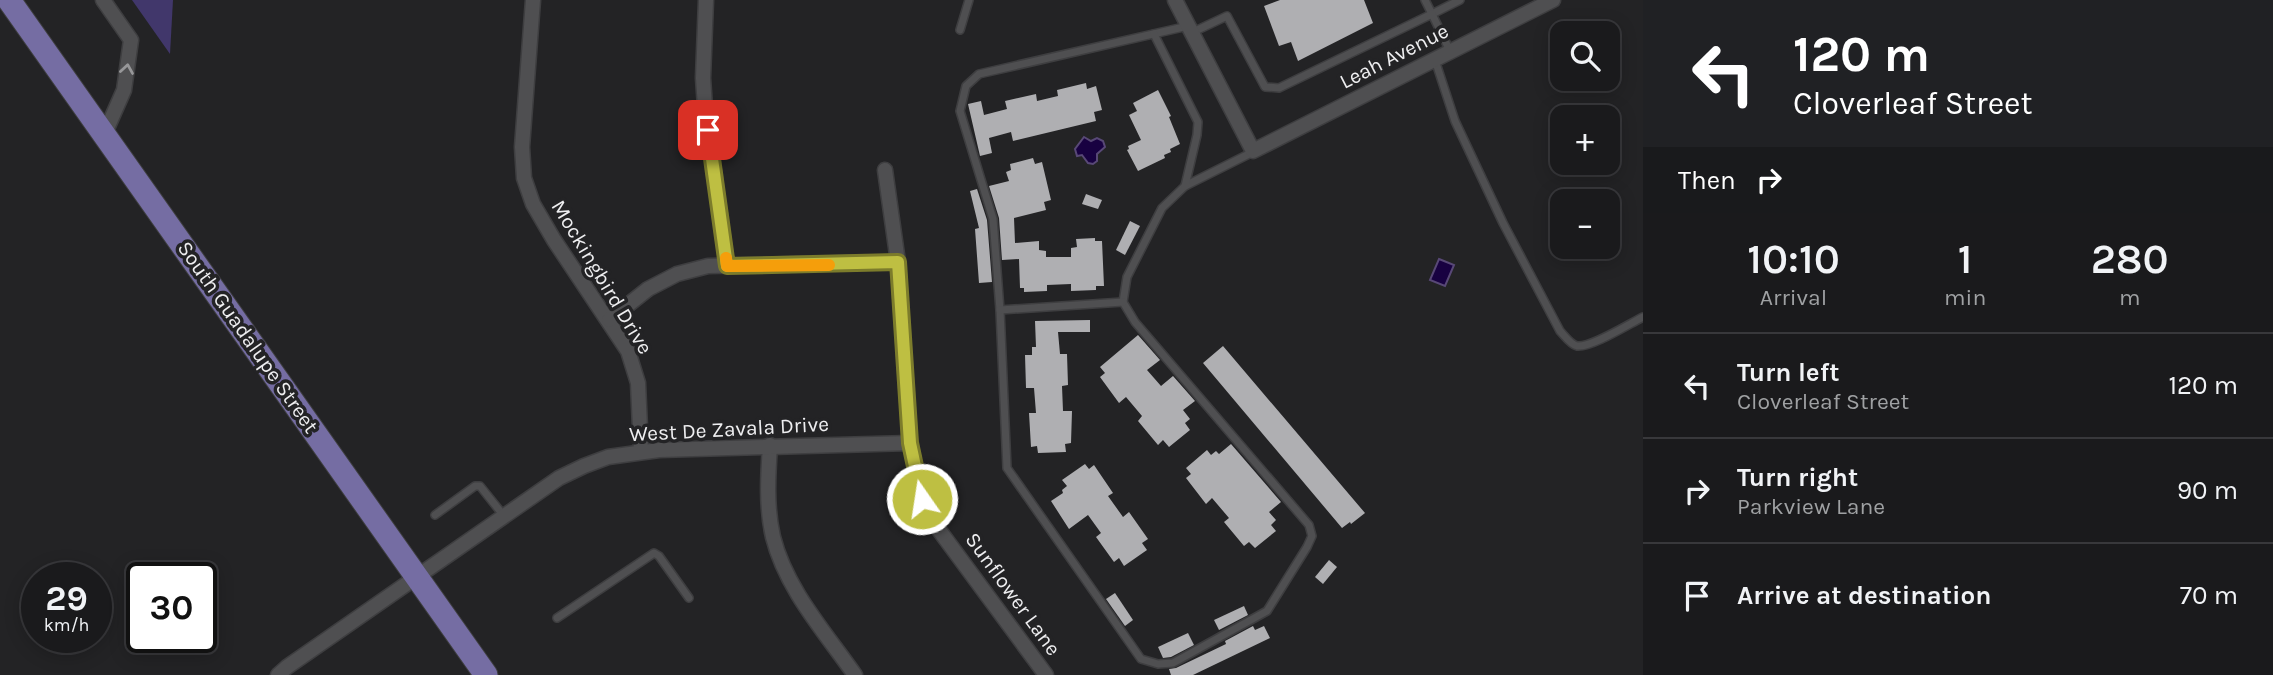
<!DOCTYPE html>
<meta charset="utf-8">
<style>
body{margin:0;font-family:Karla,sans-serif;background:#232325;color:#f1f3f6;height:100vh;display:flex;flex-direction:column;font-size:26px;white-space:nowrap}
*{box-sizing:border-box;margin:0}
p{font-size:23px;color:#9fa1a3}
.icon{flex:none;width:38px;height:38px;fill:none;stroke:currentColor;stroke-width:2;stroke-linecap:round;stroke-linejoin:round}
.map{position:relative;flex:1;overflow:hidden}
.panel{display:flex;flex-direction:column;background:#1a1a1c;width:630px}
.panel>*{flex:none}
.banner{background:#202124;color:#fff;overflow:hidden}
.tools{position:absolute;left:1550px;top:21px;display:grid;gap:14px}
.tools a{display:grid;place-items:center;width:70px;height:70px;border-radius:14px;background:#1a1a1c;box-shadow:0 4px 18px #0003,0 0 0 2px #38383b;font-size:35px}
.speed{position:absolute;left:21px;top:562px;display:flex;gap:14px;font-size:35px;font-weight:700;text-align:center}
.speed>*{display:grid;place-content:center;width:91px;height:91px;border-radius:50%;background:#1a1a1c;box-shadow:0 4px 18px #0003,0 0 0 2px #38383b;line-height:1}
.speed small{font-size:18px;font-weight:400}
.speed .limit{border:4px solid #111;border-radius:10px;background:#fff;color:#111}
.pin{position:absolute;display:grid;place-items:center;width:60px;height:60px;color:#fff;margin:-30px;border-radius:14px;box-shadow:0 4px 10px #0006}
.me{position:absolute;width:77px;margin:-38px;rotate:347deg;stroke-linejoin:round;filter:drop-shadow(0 0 5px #0008)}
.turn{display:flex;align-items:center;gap:24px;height:147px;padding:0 35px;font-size:32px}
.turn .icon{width:91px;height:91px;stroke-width:2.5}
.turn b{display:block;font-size:49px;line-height:60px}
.then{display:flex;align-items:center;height:66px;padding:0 35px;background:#0003;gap:14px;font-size:26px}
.eta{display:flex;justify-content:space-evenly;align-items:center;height:119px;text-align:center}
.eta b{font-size:42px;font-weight:600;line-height:49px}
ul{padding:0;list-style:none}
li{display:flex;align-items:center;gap:21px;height:105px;padding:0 35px;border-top:2px solid #38383b}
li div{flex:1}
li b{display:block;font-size:26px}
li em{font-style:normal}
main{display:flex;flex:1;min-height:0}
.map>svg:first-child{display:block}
.green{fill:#41376b}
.water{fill:#180141;stroke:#584876;stroke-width:2}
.building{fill:#afafb2}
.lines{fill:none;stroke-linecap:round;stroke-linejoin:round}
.service-casing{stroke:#3e3e40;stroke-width:10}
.minor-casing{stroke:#3e3e40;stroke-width:17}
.primary-casing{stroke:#3e3e40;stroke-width:25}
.service{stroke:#4f4f51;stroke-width:7}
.minor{stroke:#4f4f51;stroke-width:14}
.primary{stroke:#756da3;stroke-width:23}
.oneway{stroke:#979799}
.route-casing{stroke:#7c7c2b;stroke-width:18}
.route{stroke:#bebf42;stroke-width:12}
.slow{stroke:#f59e0b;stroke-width:12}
.labels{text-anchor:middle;stroke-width:7;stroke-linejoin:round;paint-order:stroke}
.street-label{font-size:21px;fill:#eeeef0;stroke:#232325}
</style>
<main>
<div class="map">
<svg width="1643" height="675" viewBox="0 0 1643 675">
<rect width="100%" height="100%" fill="#232325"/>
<path class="green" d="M 132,0 L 173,0 L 170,54 Z"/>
<g class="water">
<path d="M 1084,137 L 1091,141 L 1097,138 L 1103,141 L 1105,147 L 1097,154 L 1097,161 L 1093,164 L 1088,163 L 1082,155 L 1077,156 L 1075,149 Z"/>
<path d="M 1439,259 L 1454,265 L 1445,286 L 1430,280 Z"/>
</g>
<g class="building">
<path d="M 1280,0 L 1364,0 L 1373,23 L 1298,61 L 1291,42 L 1279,46 L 1264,6 Z"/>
<path d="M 1086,83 L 1087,89 L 1096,86 L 1102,110 L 1094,112 L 1096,121 L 1013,141 L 1011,132 L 989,138 L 992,153 L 980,156 L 968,104 L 981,101 L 984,115 L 1007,109 L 1005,101 L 1036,94 L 1037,101 L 1058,96 L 1057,90 Z"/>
<path d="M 1158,90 L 1171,116 L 1169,117 L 1180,144 L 1170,149 L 1171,152 L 1164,155 L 1165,158 L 1138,171 L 1127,150 L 1129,149 L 1128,146 L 1141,140 L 1129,115 L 1137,111 L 1133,103 Z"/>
<path d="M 1033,158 L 1035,164 L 1042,162 L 1051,200 L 1044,202 L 1046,210 L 1014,218 L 1015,243 L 1039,241 L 1039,250 L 1046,251 L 1046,257 L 1071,257 L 1071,248 L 1077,247 L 1076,239 L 1095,238 L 1095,241 L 1102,241 L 1104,286 L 1096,286 L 1096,290 L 1071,291 L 1071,284 L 1047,285 L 1047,291 L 1024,292 L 1024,288 L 1020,288 L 1019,259 L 1002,260 L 999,218 L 989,186 L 1009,181 L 1006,172 L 1011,170 L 1010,164 Z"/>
<path d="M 977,189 L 987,220 L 992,282 L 979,283 L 975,229 L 979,228 L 970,191 Z"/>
<path d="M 1086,194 L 1102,200 L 1098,209 L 1082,204 Z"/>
<path d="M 1130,221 L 1140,226 L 1125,255 L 1116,250 Z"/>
<path d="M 1090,320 L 1090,332 L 1058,332 L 1060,354 L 1067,354 L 1068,385 L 1062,386 L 1063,411 L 1072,411 L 1071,443 L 1065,444 L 1066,452 L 1038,453 L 1037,446 L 1031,447 L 1029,413 L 1036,413 L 1034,388 L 1026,388 L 1025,355 L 1032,355 L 1032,347 L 1036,347 L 1035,321 Z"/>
<path d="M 1138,335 L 1160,360 L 1147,370 L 1161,386 L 1173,376 L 1195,401 L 1183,410 L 1190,419 L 1185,423 L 1190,430 L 1169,447 L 1163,440 L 1158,445 L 1138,421 L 1142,416 L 1126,397 L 1119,403 L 1100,377 L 1105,373 L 1100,367 Z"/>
<path d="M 1223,346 L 1365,513 L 1351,524 L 1350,522 L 1342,528 L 1203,363 Z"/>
<path d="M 1231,444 L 1281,502 L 1269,512 L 1276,520 L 1271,525 L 1276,531 L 1255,548 L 1249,542 L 1244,546 L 1224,522 L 1229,518 L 1212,498 L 1206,504 L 1186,478 L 1191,474 L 1186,468 L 1207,450 L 1211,455 L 1216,451 L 1219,454 Z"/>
<path d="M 1085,464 L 1089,469 L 1094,465 L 1113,493 L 1108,496 L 1123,517 L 1129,512 L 1148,539 L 1142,543 L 1147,550 L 1124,566 L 1119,558 L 1114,562 L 1096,537 L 1101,533 L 1088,515 L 1069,529 L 1051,501 L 1063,493 L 1062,490 L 1067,486 L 1062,480 Z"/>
<path d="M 1329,560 L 1337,567 L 1323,584 L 1315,577 Z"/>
<path d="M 1115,593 L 1133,620 L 1125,626 L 1106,599 Z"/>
<path d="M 1244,606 L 1248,615 L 1219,630 L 1214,620 Z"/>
<path d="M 1253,626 L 1255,630 L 1264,626 L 1270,638 L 1193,675 L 1171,675 L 1169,669 L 1176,668 L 1226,644 L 1225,641 Z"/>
<path d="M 1188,633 L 1194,645 L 1171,657 L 1163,658 L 1158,647 Z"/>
</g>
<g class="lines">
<g class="service-casing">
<g id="service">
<path d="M 1425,0 L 1432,14 L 1460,0"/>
<path d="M 1188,26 L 979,74 L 966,86 L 960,111 L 993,219 L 1000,310 L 1007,468 L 1141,659 L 1158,664 L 1173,663 L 1267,611 L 1307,547 L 1312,536 L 1309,525 L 1135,322 L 1123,302 L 1127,277 L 1162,208 L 1185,186 L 1253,152"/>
<path d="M 960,30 L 969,0"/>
<path d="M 1191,33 L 1227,16 L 1265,87 L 1279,88 L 1432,14 L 1450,51"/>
<path d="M 1154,34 L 1198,122 L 1197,135 L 1185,186"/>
<path d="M 1435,60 L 1455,121 L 1503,223 L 1560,331 C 1565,336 1570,344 1577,346 C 1591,348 1629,324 1643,317"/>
<path d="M 1000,310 L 1123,302"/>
<path d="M 435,515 L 475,486 L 480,486 L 504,516"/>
<path d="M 557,618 L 654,553 L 659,556 L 689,598"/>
</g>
</g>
<g class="minor-casing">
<g id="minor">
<path d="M 103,0 L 131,40 L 124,90 L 105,133"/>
<path d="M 533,0 L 522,147 L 524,178 L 533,204 L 554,240 L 628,351 L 638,383 L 641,451"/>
<path d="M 706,0 L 703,78 L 705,107 L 727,266"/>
<path d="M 1175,0 L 1253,151 L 1553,0"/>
<path d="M 885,170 L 898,262 L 910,443 L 922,498 L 939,530 L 1046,675"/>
<path d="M 609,320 L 648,289 L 677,274 L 708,266 L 898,262"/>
<path d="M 770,445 C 768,475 766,507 773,537 C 786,589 825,632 855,675"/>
<path d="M 278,675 L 287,667 L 559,478 L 584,466 L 608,457 L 659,450 L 910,443"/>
</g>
</g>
<g class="primary-casing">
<path id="primary" d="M 9,0 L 486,675"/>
</g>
<use href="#service" class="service"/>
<use href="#minor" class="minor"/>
<use href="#primary" class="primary"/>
</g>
<defs><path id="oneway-chevron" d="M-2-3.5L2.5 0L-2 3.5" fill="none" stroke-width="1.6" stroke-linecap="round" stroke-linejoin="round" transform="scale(1.75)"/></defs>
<use class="oneway" href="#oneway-chevron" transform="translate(127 69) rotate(-81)"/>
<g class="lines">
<g class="route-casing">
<path id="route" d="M 708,130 L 727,266 L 898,262 L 910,443 L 922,499"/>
</g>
<use href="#route" class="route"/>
<path class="slow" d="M 726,258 L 727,266 L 829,265"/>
</g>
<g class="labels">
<g class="street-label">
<text transform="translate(1394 56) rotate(-27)" y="7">Leah Avenue</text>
<text transform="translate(602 277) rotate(59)" y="7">Mockingbird Drive</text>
<text transform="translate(248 337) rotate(55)" y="7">South Guadalupe Street</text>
<text transform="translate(729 429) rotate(-3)" y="7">West De Zavala Drive</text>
<text transform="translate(1013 594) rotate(54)" y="7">Sunflower Lane</text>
</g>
</g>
</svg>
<div class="tools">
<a><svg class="icon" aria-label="search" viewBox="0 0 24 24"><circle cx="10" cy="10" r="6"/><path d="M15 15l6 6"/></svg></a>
<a>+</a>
<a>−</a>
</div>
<div class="speed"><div>29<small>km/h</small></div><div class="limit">30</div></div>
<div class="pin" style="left:708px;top:130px;background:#d93025"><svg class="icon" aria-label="arrive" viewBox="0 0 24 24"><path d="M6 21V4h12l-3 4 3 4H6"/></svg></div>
<svg class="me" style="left:922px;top:499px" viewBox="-20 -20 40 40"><circle r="17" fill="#bebf42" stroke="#fff" stroke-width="3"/><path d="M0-11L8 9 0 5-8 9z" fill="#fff"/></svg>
</div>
<section class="panel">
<div class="banner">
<div class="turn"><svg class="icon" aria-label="left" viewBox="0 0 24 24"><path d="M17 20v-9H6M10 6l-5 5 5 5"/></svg><div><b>120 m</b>Cloverleaf Street</div></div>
<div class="then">Then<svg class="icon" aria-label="right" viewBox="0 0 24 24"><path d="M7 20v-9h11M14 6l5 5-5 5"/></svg></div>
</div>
<div class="eta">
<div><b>10:10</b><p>Arrival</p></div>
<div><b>1</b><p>min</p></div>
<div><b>280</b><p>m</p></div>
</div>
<ul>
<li><svg class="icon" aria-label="left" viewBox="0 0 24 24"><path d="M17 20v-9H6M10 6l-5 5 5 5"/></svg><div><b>Turn left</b><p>Cloverleaf Street</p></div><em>120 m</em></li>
<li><svg class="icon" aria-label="right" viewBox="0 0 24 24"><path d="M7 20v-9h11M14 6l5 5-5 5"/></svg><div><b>Turn right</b><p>Parkview Lane</p></div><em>90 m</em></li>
<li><svg class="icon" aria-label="arrive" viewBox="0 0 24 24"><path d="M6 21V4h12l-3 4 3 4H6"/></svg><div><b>Arrive at destination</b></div><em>70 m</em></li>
</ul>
</section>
</main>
